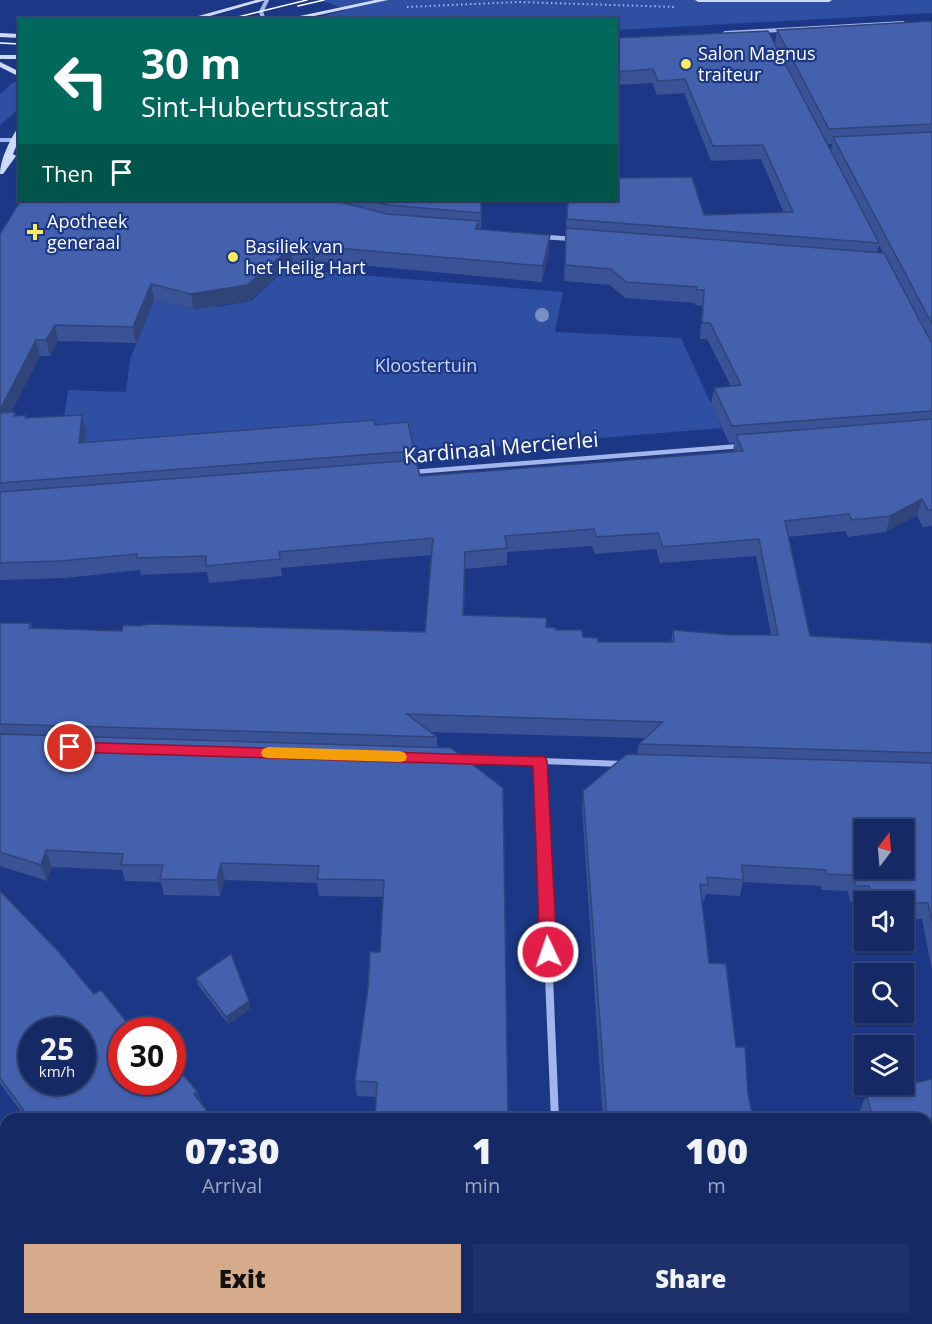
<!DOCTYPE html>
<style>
body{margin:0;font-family:"Open Sans",sans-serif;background:#1e316a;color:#f1f3f6;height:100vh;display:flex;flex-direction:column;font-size:22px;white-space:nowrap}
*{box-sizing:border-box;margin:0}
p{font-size:20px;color:#9da6bf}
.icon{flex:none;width:33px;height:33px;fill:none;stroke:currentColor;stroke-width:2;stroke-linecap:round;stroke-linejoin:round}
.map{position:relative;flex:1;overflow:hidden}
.sheet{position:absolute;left:0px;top:1113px;width:933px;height:212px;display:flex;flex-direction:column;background:#152964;border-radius:18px 18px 0 0;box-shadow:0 2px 4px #0004,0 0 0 2px #344578}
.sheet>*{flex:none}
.banner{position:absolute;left:18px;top:18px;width:600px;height:183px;border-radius:0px;box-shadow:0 2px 4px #0004,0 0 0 2px #344578;background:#00695c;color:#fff;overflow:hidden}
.needle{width:39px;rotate:16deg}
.tools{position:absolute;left:854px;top:819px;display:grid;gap:12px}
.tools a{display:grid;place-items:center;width:60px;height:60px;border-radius:0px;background:#152964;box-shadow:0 2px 4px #0004,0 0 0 2px #344578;font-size:30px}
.speed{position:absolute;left:18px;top:1017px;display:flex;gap:12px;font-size:30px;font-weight:700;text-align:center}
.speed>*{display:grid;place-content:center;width:78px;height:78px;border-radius:50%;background:#152964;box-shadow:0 2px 4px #0004,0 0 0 2px #344578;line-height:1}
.speed small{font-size:15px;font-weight:400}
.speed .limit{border:9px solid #d22;background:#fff;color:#111}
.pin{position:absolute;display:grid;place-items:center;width:51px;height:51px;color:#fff;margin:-26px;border:3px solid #fff;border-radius:50%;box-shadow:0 2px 6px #0007}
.me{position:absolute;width:66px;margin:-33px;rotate:357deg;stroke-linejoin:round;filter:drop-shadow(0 0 4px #0008)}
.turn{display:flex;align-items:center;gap:21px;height:126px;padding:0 24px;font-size:27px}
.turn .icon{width:78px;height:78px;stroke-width:2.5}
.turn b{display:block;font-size:42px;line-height:51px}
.then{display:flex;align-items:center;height:57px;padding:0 24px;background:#0003;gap:12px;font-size:22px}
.eta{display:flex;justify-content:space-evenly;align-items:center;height:102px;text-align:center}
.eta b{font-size:36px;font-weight:800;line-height:42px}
.primary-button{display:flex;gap:12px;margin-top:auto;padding:12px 24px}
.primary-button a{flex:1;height:69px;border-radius:0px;background:#d6ab8b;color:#111;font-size:24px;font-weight:800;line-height:69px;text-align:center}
.primary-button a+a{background:#1e316a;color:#f1f3f6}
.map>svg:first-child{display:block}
.green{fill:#2f4fa2}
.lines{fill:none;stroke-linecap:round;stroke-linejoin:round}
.path{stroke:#a3b6eb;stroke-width:2;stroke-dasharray:1.5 3;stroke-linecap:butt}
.minor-far3{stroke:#a3b6eb;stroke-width:4}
.minor-far2{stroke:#a3b6eb;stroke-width:4.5}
.minor-far1{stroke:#a3b6eb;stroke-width:6}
.minor{stroke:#a3b6eb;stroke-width:8}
.secondary{fill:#cfd9f8;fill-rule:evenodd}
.tram{stroke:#fff;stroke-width:1.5}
.tree{fill:#7b8ec4}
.wall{fill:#3a5396;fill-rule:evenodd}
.shaded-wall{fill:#30447a}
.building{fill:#4461ae;stroke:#30447a;stroke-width:1.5;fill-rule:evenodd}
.route{fill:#e11d48;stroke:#92132f;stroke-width:1.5}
.slow{fill:#f59e0b}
.poi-dot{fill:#fbea60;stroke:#1c3785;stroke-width:2}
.labels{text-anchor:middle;stroke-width:4.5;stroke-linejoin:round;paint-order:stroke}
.far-poi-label{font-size:18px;fill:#fff;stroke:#1c3785;text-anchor:start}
.far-park-label{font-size:18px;fill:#c8d5f8;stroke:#1c3785}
.street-label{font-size:21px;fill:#fff;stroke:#1c3785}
</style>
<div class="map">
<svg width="932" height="1324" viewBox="0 0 932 1324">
<rect width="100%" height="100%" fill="#1c3785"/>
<g class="green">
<path d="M 321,0 L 932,0 L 932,13 L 617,30 L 616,20 L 318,20 L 329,14 L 347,10 Z"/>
<path d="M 19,81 L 19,109 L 0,125 L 0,94 L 12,83 Z"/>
<path d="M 286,269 L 563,292 L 555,332 L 681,338 L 722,428 L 378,456 L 83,459 L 62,432 L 68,390 L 126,392 L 130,359 L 154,300 L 193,309 L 201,308 L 214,301 L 217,307 L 251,301 Z"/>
</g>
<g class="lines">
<g class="path">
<path d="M 407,7 L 519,2 L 676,7"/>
<path d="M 149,20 L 166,17"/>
</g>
<g class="minor-far3">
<path d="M 264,20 L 261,12 L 267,0"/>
<path d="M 725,33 L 903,23"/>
<path d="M 0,140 L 20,140"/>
</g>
<g class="minor-far2">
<path d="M 544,237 L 573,239"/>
<path d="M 413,472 L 741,446"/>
</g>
<g class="minor-far1">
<path d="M 456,758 L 623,764"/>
<path d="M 540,761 L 544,859"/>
</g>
<g class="minor">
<path d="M 544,858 L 555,1119"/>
<path d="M 0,1180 L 6,1188"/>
<path d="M 97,1318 L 101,1324"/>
<path d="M 564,1318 L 564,1324"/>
</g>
<g class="secondary">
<path d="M 256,0 L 266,0 L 196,20 L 184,20 Z"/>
<path d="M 375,0 L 388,0 L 296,20 L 281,20 Z"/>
<path d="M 695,0 L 832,0 L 829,2 L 698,2 Z"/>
<path d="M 0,33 L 20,34 L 20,38 L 0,37 Z"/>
<rect x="0" y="55" width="20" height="4"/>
<path d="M 0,62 L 20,72 L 20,77 L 0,67 Z"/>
<path d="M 17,129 L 20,129 L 20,137 L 13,154 L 16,156 L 3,174 L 0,174 C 0,160 9,142 17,129 Z"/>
</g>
<g class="tram">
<path d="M 298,6 L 324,0"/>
<path d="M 226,20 L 307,0"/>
<path d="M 0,43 L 20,44"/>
</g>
</g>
<circle class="tree" cx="542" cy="315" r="7"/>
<g class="wall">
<path d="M 932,21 L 932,526 L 923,527 L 917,515 L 886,532 L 848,537 L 845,531 L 788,537 L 810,636 L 932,643 L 932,970 L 922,919 L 903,919 L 903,902 L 850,902 L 848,891 L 821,890 L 821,886 L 743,882 L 740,896 L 706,894 L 704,901 L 702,901 L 709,963 L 736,1047 L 748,1094 L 753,1119 L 603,1119 L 582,808 L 583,791 L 637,754 L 639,744 L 645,738 L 430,732 L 437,737 L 437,748 L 377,1097 L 357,1096 L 355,1081 L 380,952 L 383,897 L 319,896 L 317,883 L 225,880 L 220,896 L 164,895 L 161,882 L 125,881 L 122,870 L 52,867 L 47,881 L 0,866 L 0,623 L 31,623 L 32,628 L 122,631 L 140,626 L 425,632 L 431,555 L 281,568 L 282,576 L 209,583 L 207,572 L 141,575 L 140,570 L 65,578 L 0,580 L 0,234 L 21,200 L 482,200 L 481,228 L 479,228 L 479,229 L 549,251 L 542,282 L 315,261 L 313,264 L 293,263 L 249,301 L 193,309 L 154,300 L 136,343 L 58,341 L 50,356 L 40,356 L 11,412 L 15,412 L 16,416 L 26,418 L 82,415 L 86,431 L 85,442 L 375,425 L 414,451 L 415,460 L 420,476 L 733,452 L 734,442 L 729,443 L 711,404 L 714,388 L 731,386 L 707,339 L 700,339 L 702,306 L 695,305 L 695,303 L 625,298 L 610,285 L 564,281 L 567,200 L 704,215 L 784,213 L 761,159 L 711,161 L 684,93 L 657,95 L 652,83 L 616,85 L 616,38 L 775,44 L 777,30 ZM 827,144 L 832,144 L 831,151 ZM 879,245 L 883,253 L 877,252 ZM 592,546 L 595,554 L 656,549 L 660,563 L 756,556 L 771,635 L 732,635 L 673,630 L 671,642 L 598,642 L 546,627 L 464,615 L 465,569 L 507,565 L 507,552 Z"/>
<path d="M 0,891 L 122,1082 L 197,1091 L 201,1102 L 213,1119 L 26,1119 L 0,1083 Z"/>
<path d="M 196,978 L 250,1009 L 228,1024 L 198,985 Z"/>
<path d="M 932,1079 L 932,1324 L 617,1324 L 617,1318 L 927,1318 L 927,1119 L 863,1119 L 860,1110 L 866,1095 Z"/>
<path d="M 168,1318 L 328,1318 L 332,1324 L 171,1324 Z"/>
</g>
<g class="shaded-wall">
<path d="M 479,221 L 479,237 L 475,229 Z"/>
<path d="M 550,235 L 549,251 L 542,282 L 543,266 Z"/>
<path d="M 314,246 L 315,261 L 313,264 L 312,249 Z"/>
<path d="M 291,248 L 293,263 L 249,301 L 193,309 L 191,294 Z"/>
<path d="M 151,284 L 154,300 L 136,343 L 133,327 Z"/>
<path d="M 55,325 L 58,341 L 50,356 L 46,340 Z"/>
<path d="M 36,340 L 40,356 L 3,429 L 0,419 L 0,410 Z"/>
<path d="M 82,415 L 86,431 L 83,459 L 79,443 Z"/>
<path d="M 922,499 L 917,515 L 886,532 L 890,516 Z"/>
<path d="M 46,850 L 52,867 L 47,881 L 41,865 Z"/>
<path d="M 221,863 L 225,880 L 220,896 L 217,880 Z"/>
<path d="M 249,1001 L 250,1009 L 228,1024 L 226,1017 Z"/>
<path d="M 197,1091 L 202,1106 L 194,1094 Z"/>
</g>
<g class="building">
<path d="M 932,21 L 932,124 L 829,129 L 777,30 Z"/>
<path d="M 768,31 L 879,243 L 567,219 L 568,200 L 616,200 L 616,178 L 692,177 L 704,215 L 793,212 L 763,145 L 713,146 L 685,79 L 658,81 L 653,69 L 616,72 L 616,38 Z"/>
<path d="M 932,132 L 932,324 L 833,137 Z"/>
<path d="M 21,200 L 332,200 L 387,214 L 479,221 L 475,229 L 550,235 L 543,266 L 314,246 L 312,249 L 291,248 L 247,285 L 191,294 L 151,284 L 133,327 L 55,325 L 46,340 L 36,340 L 0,410 L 0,234 Z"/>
<path d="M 365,200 L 481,200 L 481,213 L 389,205 Z"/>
<path d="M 566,228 L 884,253 L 932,344 L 932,411 L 732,426 L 714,388 L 741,385 L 710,323 L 702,323 L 704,290 L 697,290 L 697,287 L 626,282 L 611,269 L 565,265 Z"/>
<path d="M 15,412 L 14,416 L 26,415 L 25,418 L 82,415 L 79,443 L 374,420 L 375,425 L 408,422 L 414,451 L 0,483 L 0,413 Z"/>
<path d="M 932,419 L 932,510 L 928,510 L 922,499 L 890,516 L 852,520 L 849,514 L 785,521 L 810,636 L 932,643 L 932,753 L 639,744 L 663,722 L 407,714 L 437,737 L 0,724 L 0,623 L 31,623 L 29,628 L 122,631 L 123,625 L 140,626 L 148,624 L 425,632 L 433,538 L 279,552 L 280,559 L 206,566 L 206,556 L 137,558 L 137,554 L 60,561 L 0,563 L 0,492 L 416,460 L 420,476 L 604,462 L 743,451 L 736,435 ZM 594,529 L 596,537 L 658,533 L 663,547 L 759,539 L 778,635 L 732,635 L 673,630 L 674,642 L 598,642 L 598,638 L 583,637 L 582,630 L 556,630 L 556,628 L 546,627 L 547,618 L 463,615 L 465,552 L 507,548 L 505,536 Z"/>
<path d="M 0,734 L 451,748 L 503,788 L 508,1119 L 375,1119 L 377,1082 L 355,1081 L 368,988 L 370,952 L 380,952 L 384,880 L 317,879 L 319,866 L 221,863 L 217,880 L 160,879 L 163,865 L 121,865 L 123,854 L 46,850 L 41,865 L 0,852 Z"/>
<path d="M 627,754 L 932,763 L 932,922 L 928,903 L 873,902 L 869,886 L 856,886 L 853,875 L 826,874 L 826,870 L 742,865 L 743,880 L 707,877 L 708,885 L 700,884 L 709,963 L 726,964 L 736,1047 L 745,1047 L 748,1094 L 753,1119 L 607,1119 L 583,791 ZM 864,830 L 903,830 L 903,868 L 864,868 Z"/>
<path d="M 0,891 L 59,952 L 94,994 L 101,990 L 133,1030 L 122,1030 L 122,1082 L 172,1082 L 172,1062 L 197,1091 L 194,1094 L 213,1119 L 30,1119 L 0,1078 ZM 32,1030 L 82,1030 L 82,1082 L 32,1082 Z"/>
<path d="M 231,954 L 249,1001 L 226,1017 L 196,978 Z"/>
<path d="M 932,1079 L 932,1324 L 787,1324 L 783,1318 L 927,1318 L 927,1119 L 874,1119 L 866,1095 Z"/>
<path d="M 0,1278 L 6,1288 L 6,1318 L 26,1318 L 30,1324 L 0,1324 Z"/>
<path d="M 172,1318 L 328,1318 L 332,1324 L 176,1324 Z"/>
<path d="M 355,1318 L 511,1318 L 511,1324 L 354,1324 Z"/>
<path d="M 621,1318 L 776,1318 L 777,1324 L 621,1324 Z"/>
</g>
<path class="route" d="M 70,742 L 545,757 L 547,761 L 557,952 L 554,957 L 548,959 L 543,957 L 540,952 L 533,766 L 70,752 L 63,747 Z"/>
<path class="slow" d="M 268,747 L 400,751 L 405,753 L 407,757 L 405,761 L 400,762 L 268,758 L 263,757 L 261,753 L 263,749 Z"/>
<g class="poi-dot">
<circle cx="686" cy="64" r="6"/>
<path d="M32 223h6v6h6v6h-6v6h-6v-6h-6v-6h6z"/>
<circle cx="233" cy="257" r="6"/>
</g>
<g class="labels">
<g class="far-poi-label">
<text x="698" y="60">Salon Magnus<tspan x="698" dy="21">traiteur</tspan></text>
<text x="47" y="228">Apotheek<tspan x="47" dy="21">generaal</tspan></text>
<text x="245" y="253">Basiliek van<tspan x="245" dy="21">het Heilig Hart</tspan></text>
</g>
<g class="far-park-label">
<text x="426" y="372">Kloostertuin</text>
</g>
<g class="street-label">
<text transform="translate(501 448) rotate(-5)" y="7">Kardinaal Mercierlei</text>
</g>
</g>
</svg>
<div class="tools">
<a><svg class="needle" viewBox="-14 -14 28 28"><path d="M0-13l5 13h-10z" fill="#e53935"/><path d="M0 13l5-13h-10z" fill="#9da6bf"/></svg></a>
<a><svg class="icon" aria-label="sound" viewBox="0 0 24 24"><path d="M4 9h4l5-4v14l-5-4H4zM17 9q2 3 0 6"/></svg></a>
<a><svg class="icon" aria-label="search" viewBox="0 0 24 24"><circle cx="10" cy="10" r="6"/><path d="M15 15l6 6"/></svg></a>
<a><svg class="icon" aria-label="layers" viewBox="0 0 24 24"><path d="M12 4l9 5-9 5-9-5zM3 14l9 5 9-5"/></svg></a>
</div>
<div class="speed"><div>25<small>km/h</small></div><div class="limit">30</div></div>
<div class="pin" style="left:70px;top:747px;background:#d93025"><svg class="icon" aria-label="arrive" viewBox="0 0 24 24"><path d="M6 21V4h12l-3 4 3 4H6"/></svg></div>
<svg class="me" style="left:548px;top:952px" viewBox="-20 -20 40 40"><circle r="17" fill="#e11d48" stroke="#fff" stroke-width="3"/><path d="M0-11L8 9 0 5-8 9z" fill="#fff"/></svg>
<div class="banner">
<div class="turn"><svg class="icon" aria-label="left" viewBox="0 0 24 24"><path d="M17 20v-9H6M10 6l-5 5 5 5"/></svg><div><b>30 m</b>Sint-Hubertusstraat</div></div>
<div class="then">Then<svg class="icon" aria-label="arrive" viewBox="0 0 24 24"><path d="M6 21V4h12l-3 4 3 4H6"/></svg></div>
</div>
<section class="sheet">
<div class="eta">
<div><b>07:30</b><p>Arrival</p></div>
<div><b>1</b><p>min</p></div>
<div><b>100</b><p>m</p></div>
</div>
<div class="primary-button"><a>Exit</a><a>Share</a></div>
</section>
</div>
